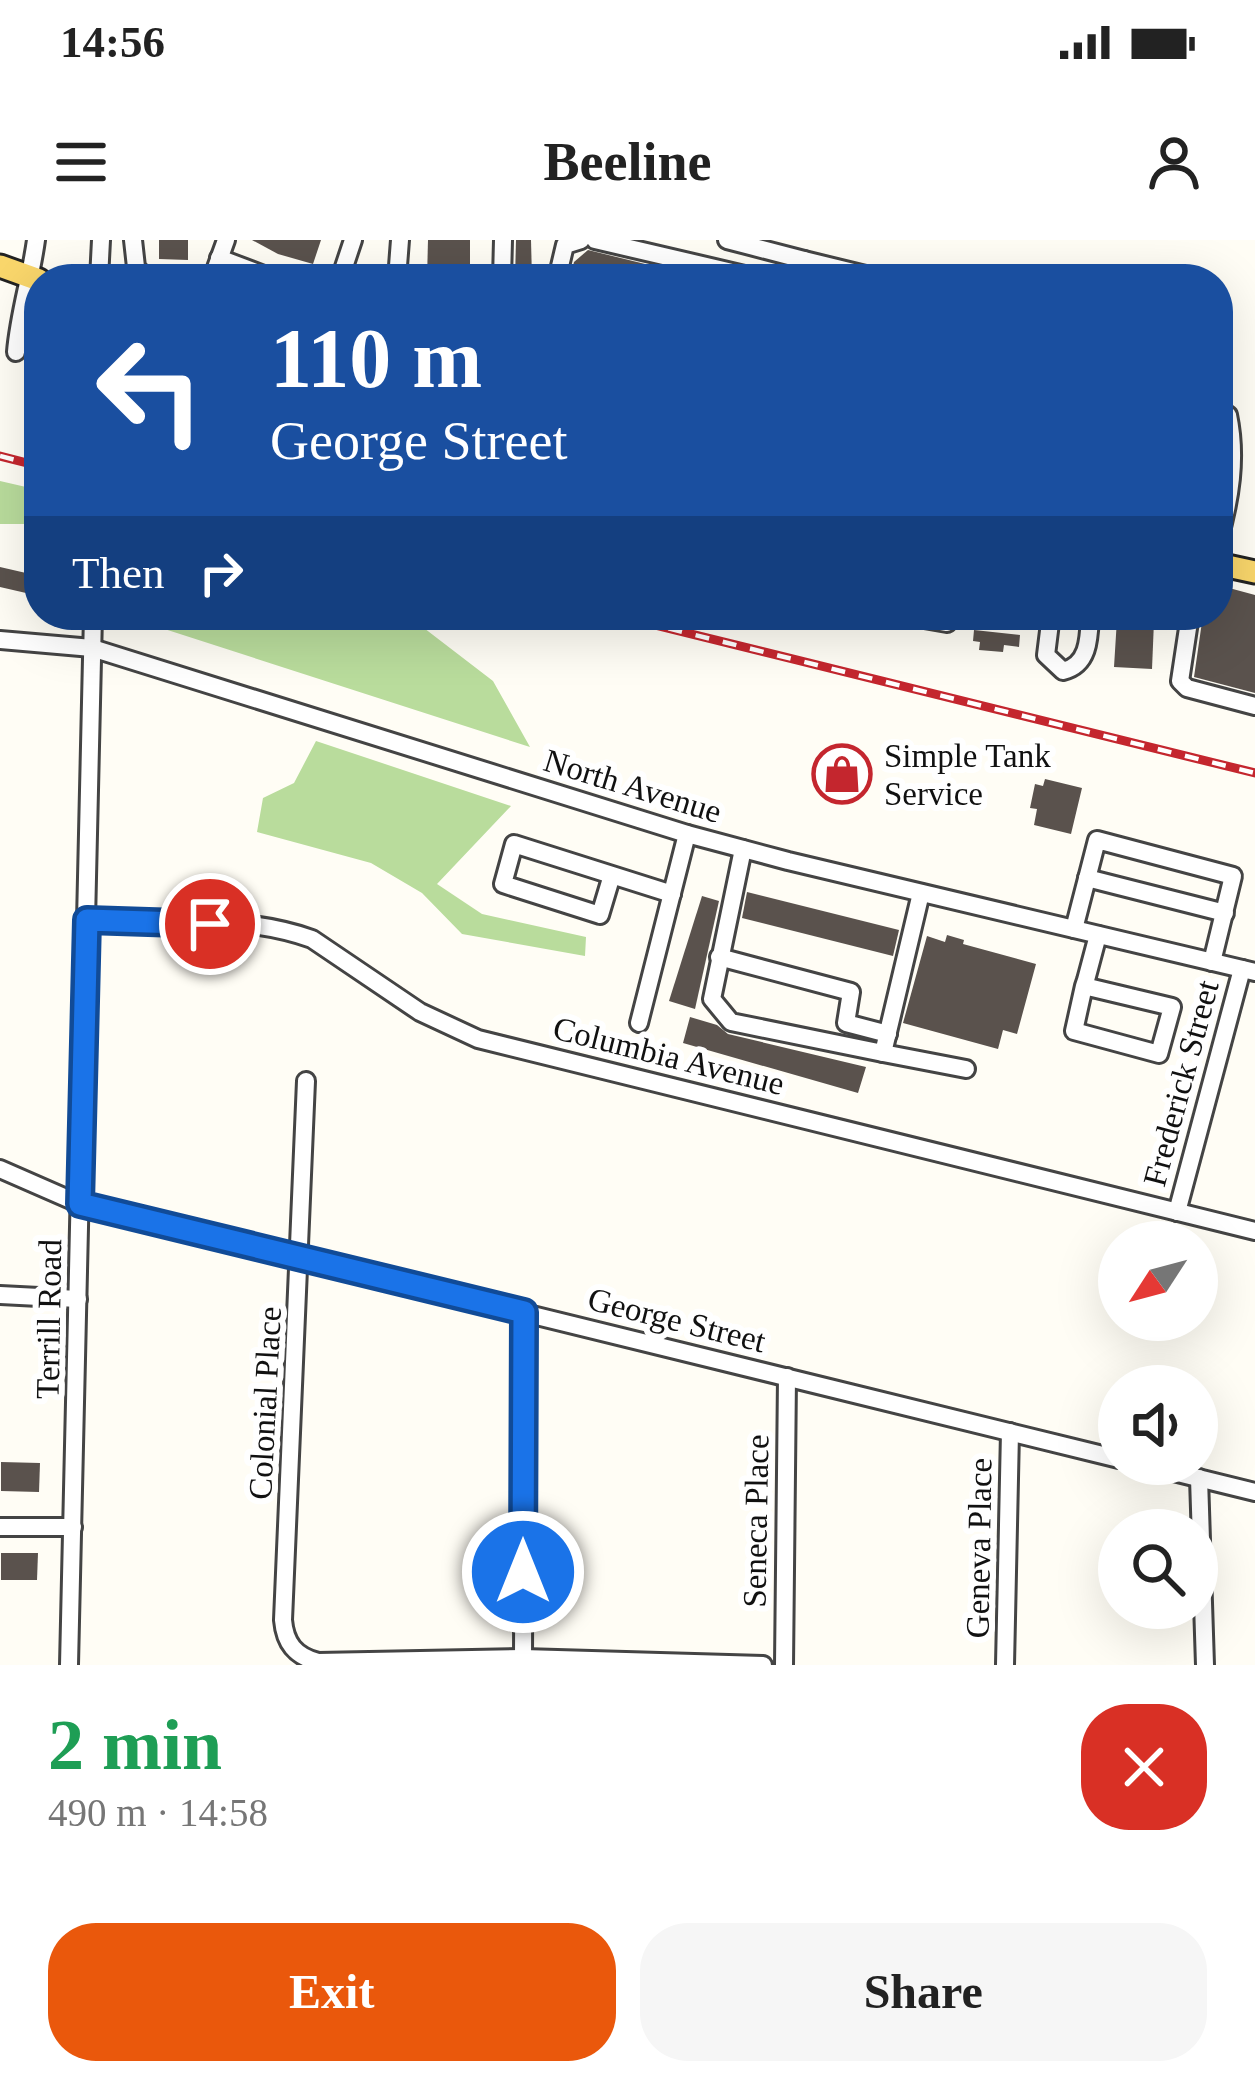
<!DOCTYPE html>
<meta charset="utf-8">
<style>
body{margin:0;font-family:"Times New Roman",serif;background:#f6f6f6;color:#222;height:100vh;display:flex;flex-direction:column;font-size:45px;white-space:nowrap}
*{box-sizing:border-box;margin:0}
p{font-size:39px;color:#767676}
.icon{flex:none;width:66px;height:66px;fill:none;stroke:currentColor;stroke-width:2;stroke-linecap:round;stroke-linejoin:round}
.map{position:relative;height:1425px;overflow:hidden}
.details{display:flex;flex-direction:column;background:#fff;flex:1}
.details>*{flex:none}
.top-card{position:absolute;left:24px;top:24px;width:1209px;height:366px;border-radius:48px;box-shadow:0 12px 48px #0002;background:#1a4fa0;color:#fff;overflow:hidden}
.needle{width:78px;rotate:234deg}
.controls{position:absolute;left:1098px;top:981px;display:grid;gap:24px}
.controls a{display:grid;place-items:center;width:120px;height:120px;border-radius:50%;background:#fff;box-shadow:0 12px 48px #0002;font-size:60px}
.pin{position:absolute;display:grid;place-items:center;width:102px;height:102px;color:#fff;margin:-51px;border:6px solid #fff;border-radius:50%;box-shadow:0 3px 12px #0007}
.me{position:absolute;width:132px;margin:-66px;rotate:0deg;stroke-linejoin:round;filter:drop-shadow(0 0 9px #0008)}
.turn{display:flex;align-items:center;gap:42px;height:252px;padding:0 48px;font-size:54px}
.turn .icon{width:156px;height:156px;stroke-width:2.5}
.turn b{display:block;font-size:84px;line-height:102px}
.then{display:flex;align-items:center;height:114px;padding:0 48px;background:#0003;gap:24px;font-size:45px}
.round{display:grid;place-items:center;flex:none;width:126px;height:126px;border-radius:48px;background:#f6f6f6}
.summary{display:flex;align-items:center;justify-content:space-between;height:204px;padding:0 48px}
h1{font-size:72px;font-weight:600;line-height:90px;color:#1e9e55}
.action{display:flex;gap:24px;margin-top:auto;padding:24px 48px}
.action a{flex:1;height:138px;border-radius:48px;background:#ea580c;color:#fff;font-size:48px;font-weight:600;line-height:138px;text-align:center}
.action a+a{background:#f6f6f6;color:#222}
.status{display:flex;justify-content:space-between;align-items:center;height:84px;padding:0 60px;background:#fff;direction:ltr}
.status svg{height:33px;fill:currentColor}
header{display:flex;justify-content:space-between;align-items:center;height:156px;padding:0 48px;background:#fff;font-size:54px;font-weight:600}
.map>svg:first-child{display:block}
.forest{fill:#b9dc9c}
.building{fill:#5a524d}
.lines{fill:none;stroke-linecap:round;stroke-linejoin:round}
.minor-casing{stroke:#444;stroke-width:22}
.major-casing{stroke:#222;stroke-width:27}
.minor{stroke:#fff;stroke-width:16}
.major{stroke:#f9d66b;stroke-width:21}
.rail-casing{stroke:#c4262e;stroke-width:9}
.rail{stroke:#fff;stroke-width:4.5;stroke-dasharray:14;stroke-linecap:butt}
.route-casing{stroke:#114b97;stroke-width:30}
.route{stroke:#1a73e8;stroke-width:21}
.labels{text-anchor:middle;stroke-width:12;stroke-linejoin:round;paint-order:stroke}
.poi-label{font-size:33px;fill:#111;stroke:#fff;text-anchor:start}
.street-label{font-size:33px;fill:#111;stroke:#fff}
</style>
<div class="status"><b>14:56</b><svg viewBox="0 0 49 12"><path d="M0 12V9h3v3zM5 12V6h3v6zM10 12V3h3v9zM15 12V0h3v12zM26 1h20v11H26zM47 4h2v5h-2z"/></svg></div>
<header><svg class="icon" aria-label="menu" viewBox="0 0 24 24"><path d="M4 6h16M4 12h16M4 18h16"/></svg>Beeline<svg class="icon" aria-label="person" viewBox="0 0 24 24"><circle cx="12" cy="8" r="4"/><path d="M4 21q1-7 8-7t8 7"/></svg></header>
<div class="map">
<svg width="1255" height="1425" viewBox="0 0 1255 1425">
<rect width="100%" height="100%" fill="#fffdf5"/>
<g class="forest">
<path d="M 0,241 L 39,250 L 39,284 L 0,284 Z"/>
<path d="M 121,375 L 434,375 L 420,385 L 493,441 L 530,507 Z"/>
<path d="M 316,501 L 511,566 L 437,644 L 482,674 L 586,697 L 585,716 L 462,694 L 422,653 L 371,623 L 257,592 L 263,558 L 294,543 Z"/>
</g>
<g class="building">
<path d="M 159,0 L 188,0 L 188,20 L 159,19 Z"/>
<path d="M 252,0 L 321,0 L 313,24 L 278,14 Z"/>
<path d="M 428,0 L 470,0 L 470,39 L 427,39 Z"/>
<path d="M 516,0 L 531,0 L 532,39 L 515,39 Z"/>
<path d="M 588,10 L 694,36 L 693,39 L 570,39 L 574,22 Z"/>
<path d="M 0,327 L 39,336 L 39,356 L 0,347 Z"/>
<path d="M 1218,345 L 1255,355 L 1255,453 L 1194,437 L 1203,375 L 1218,375 Z"/>
<path d="M 1117,379 L 1154,381 L 1152,429 L 1114,427 Z"/>
<path d="M 974,390 L 1020,395 L 1019,407 L 1004,405 L 1003,412 L 979,410 L 980,402 L 973,401 Z"/>
<path d="M 831,515 L 859,524 L 853,549 L 824,544 Z"/>
<path d="M 1045,539 L 1082,548 L 1071,594 L 1034,585 L 1037,569 L 1030,568 L 1035,544 L 1043,546 Z"/>
<path d="M 747,652 L 899,690 L 893,716 L 742,678 Z"/>
<path d="M 702,656 L 719,661 L 695,769 L 669,761 Z"/>
<path d="M 947,695 L 964,700 L 963,704 L 1036,724 L 1017,794 L 1003,790 L 998,809 L 903,783 L 927,696 L 945,702 Z"/>
<path d="M 690,777 L 717,785 L 728,794 L 866,827 L 858,853 L 683,803 Z"/>
<path d="M 1,1222 L 40,1223 L 39,1252 L 1,1251 Z"/>
<path d="M 1,1313 L 38,1313 L 37,1340 L 1,1340 Z"/>
</g>
<g class="lines">
<g class="minor-casing">
<g id="minor">
<path d="M 133,0 L 136,27 L 146,39"/>
<path d="M 595,0 L 762,39"/>
<path d="M 727,0 L 804,20"/>
<path d="M 219,18 L 274,39"/>
<path d="M 99,39 L 101,0"/>
<path d="M 212,39 L 226,0"/>
<path d="M 340,39 L 353,0"/>
<path d="M 397,39 L 400,0"/>
<path d="M 502,39 L 503,0"/>
<path d="M 557,39 L 565,5 L 581,0"/>
<path d="M 799,39 L 804,20 L 882,39"/>
<path d="M 16,112 C 19,74 31,38 36,0"/>
<path d="M 1218,169 L 1228,175 C 1237,218 1230,260 1218,302"/>
<path d="M 901,375 L 947,383 L 948,375"/>
<path d="M 1051,375 L 1046,415 L 1063,431 C 1089,425 1089,398 1090,375"/>
<path d="M 1190,375 L 1180,441 L 1187,448 L 1255,466"/>
<path d="M 0,400 L 92,408 L 687,594 L 788,621 L 1255,732"/>
<path d="M 743,609 L 712,759 L 731,782 L 883,813 L 921,653"/>
<path d="M 612,635 L 600,675 L 503,644 L 514,604 L 672,654"/>
<path d="M 1087,638 L 1225,673"/>
<path d="M 87,680 C 160,682 243,674 312,699 L 420,772 L 478,799 L 1255,991"/>
<path d="M 1074,689 L 1097,600 L 1233,636 L 1212,722"/>
<path d="M 719,717 L 851,752 L 846,783 L 888,794"/>
<path d="M 1084,746 L 1172,767 L 1159,814 L 1074,791 L 1084,746 L 1086,740 L 1098,695"/>
<path d="M 639,783 L 687,594"/>
<path d="M 883,813 L 966,829"/>
<path d="M 306,841 L 283,1380 C 285,1403 295,1416 318,1422 L 523,1418 L 763,1425"/>
<path d="M 0,929 L 80,964 L 1119,1219"/>
<path d="M 1177,972 L 1242,729"/>
<path d="M 0,1055 L 78,1059"/>
<path d="M 1141,1224 L 1255,1252"/>
<path d="M 1199,1238 L 1205,1425"/>
<path d="M 0,1287 L 73,1287"/>
<path d="M 69,1425 L 93,375"/>
<path d="M 523,1425 L 524,1073"/>
<path d="M 784,1425 L 787,1137"/>
<path d="M 1005,1425 L 1010,1192"/>
</g>
</g>
<g class="major-casing">
<g id="major">
<path d="M 0,26 L 39,40"/>
<path d="M 1218,324 L 1255,332"/>
</g>
</g>
<use href="#minor" class="minor"/>
<use href="#major" class="major"/>
<g class="rail-casing">
<g id="rail">
<path d="M 0,216 L 39,226"/>
<path d="M 614,375 L 1255,533"/>
</g>
</g>
<use href="#rail" class="rail"/>
</g>
<g class="lines">
<g class="route-casing">
<path id="route" d="M 210,684 L 87,680 L 80,964 L 524,1072 L 523,1332"/>
</g>
<use href="#route" class="route"/>
</g>
<defs>
<g id="shop-ring" transform="scale(3)"><circle r="9.5" fill="#fff" stroke="#c4262e" stroke-width="1.5"/><path d="M-5-2.5h2.3a2.7 3.5 0 0 1 5.4 0H5L5.5 6h-11ZM-1.5-2.5h3a1.5 2.3 0 0 0-3 0Z" fill="#c4262e"/></g>
</defs>
<g fill-rule="evenodd">
<use href="#shop-ring" x="842" y="534"/>
</g>
<g class="labels">
<g class="poi-label">
<text x="884" y="527">Simple Tank<tspan x="884" dy="38">Service</tspan></text>
</g>
<g class="street-label">
<text transform="translate(633 545) rotate(17)" y="12">North Avenue</text>
<text transform="translate(669 815) rotate(14)" y="12">Columbia Avenue</text>
<text transform="translate(1180 843) rotate(-75)" y="12">Frederick Street</text>
<text transform="translate(48 1079) rotate(-89)" y="12">Terrill Road</text>
<text transform="translate(677 1079) rotate(14)" y="12">George Street</text>
<text transform="translate(264 1163) rotate(-87)" y="12">Colonial Place</text>
<text transform="translate(755 1281) rotate(-89)" y="12">Seneca Place</text>
<text transform="translate(978 1308) rotate(-89)" y="12">Geneva Place</text>
</g>
</g>
</svg>
<div class="controls">
<a><svg class="needle" viewBox="-14 -14 28 28"><path d="M0-13l5 13h-10z" fill="#e53935"/><path d="M0 13l5-13h-10z" fill="#767676"/></svg></a>
<a><svg class="icon" aria-label="sound" viewBox="0 0 24 24"><path d="M4 9h4l5-4v14l-5-4H4zM17 9q2 3 0 6"/></svg></a>
<a><svg class="icon" aria-label="search" viewBox="0 0 24 24"><circle cx="10" cy="10" r="6"/><path d="M15 15l6 6"/></svg></a>
</div>
<div class="pin" style="left:210px;top:684px;background:#d93025"><svg class="icon" aria-label="arrive" viewBox="0 0 24 24"><path d="M6 21V4h12l-3 4 3 4H6"/></svg></div>
<svg class="me" style="left:523px;top:1332px" viewBox="-20 -20 40 40"><circle r="17" fill="#1a73e8" stroke="#fff" stroke-width="3"/><path d="M0-11L8 9 0 5-8 9z" fill="#fff"/></svg>
<div class="top-card">
<div class="turn"><svg class="icon" aria-label="left" viewBox="0 0 24 24"><path d="M17 20v-9H6M10 6l-5 5 5 5"/></svg><div><b>110 m</b>George Street</div></div>
<div class="then">Then<svg class="icon" aria-label="right" viewBox="0 0 24 24"><path d="M7 20v-9h11M14 6l5 5-5 5"/></svg></div>
</div>
</div>
<section class="details">
<div class="summary"><div><h1>2 min</h1><p>490 m · 14:58</p></div><a class="round" style="background:#d93025;color:#fff"><svg class="icon" aria-label="close" viewBox="0 0 24 24"><path d="M6 6l12 12M18 6L6 18"/></svg></a></div>
<div class="action"><a>Exit</a><a>Share</a></div>
</section>
